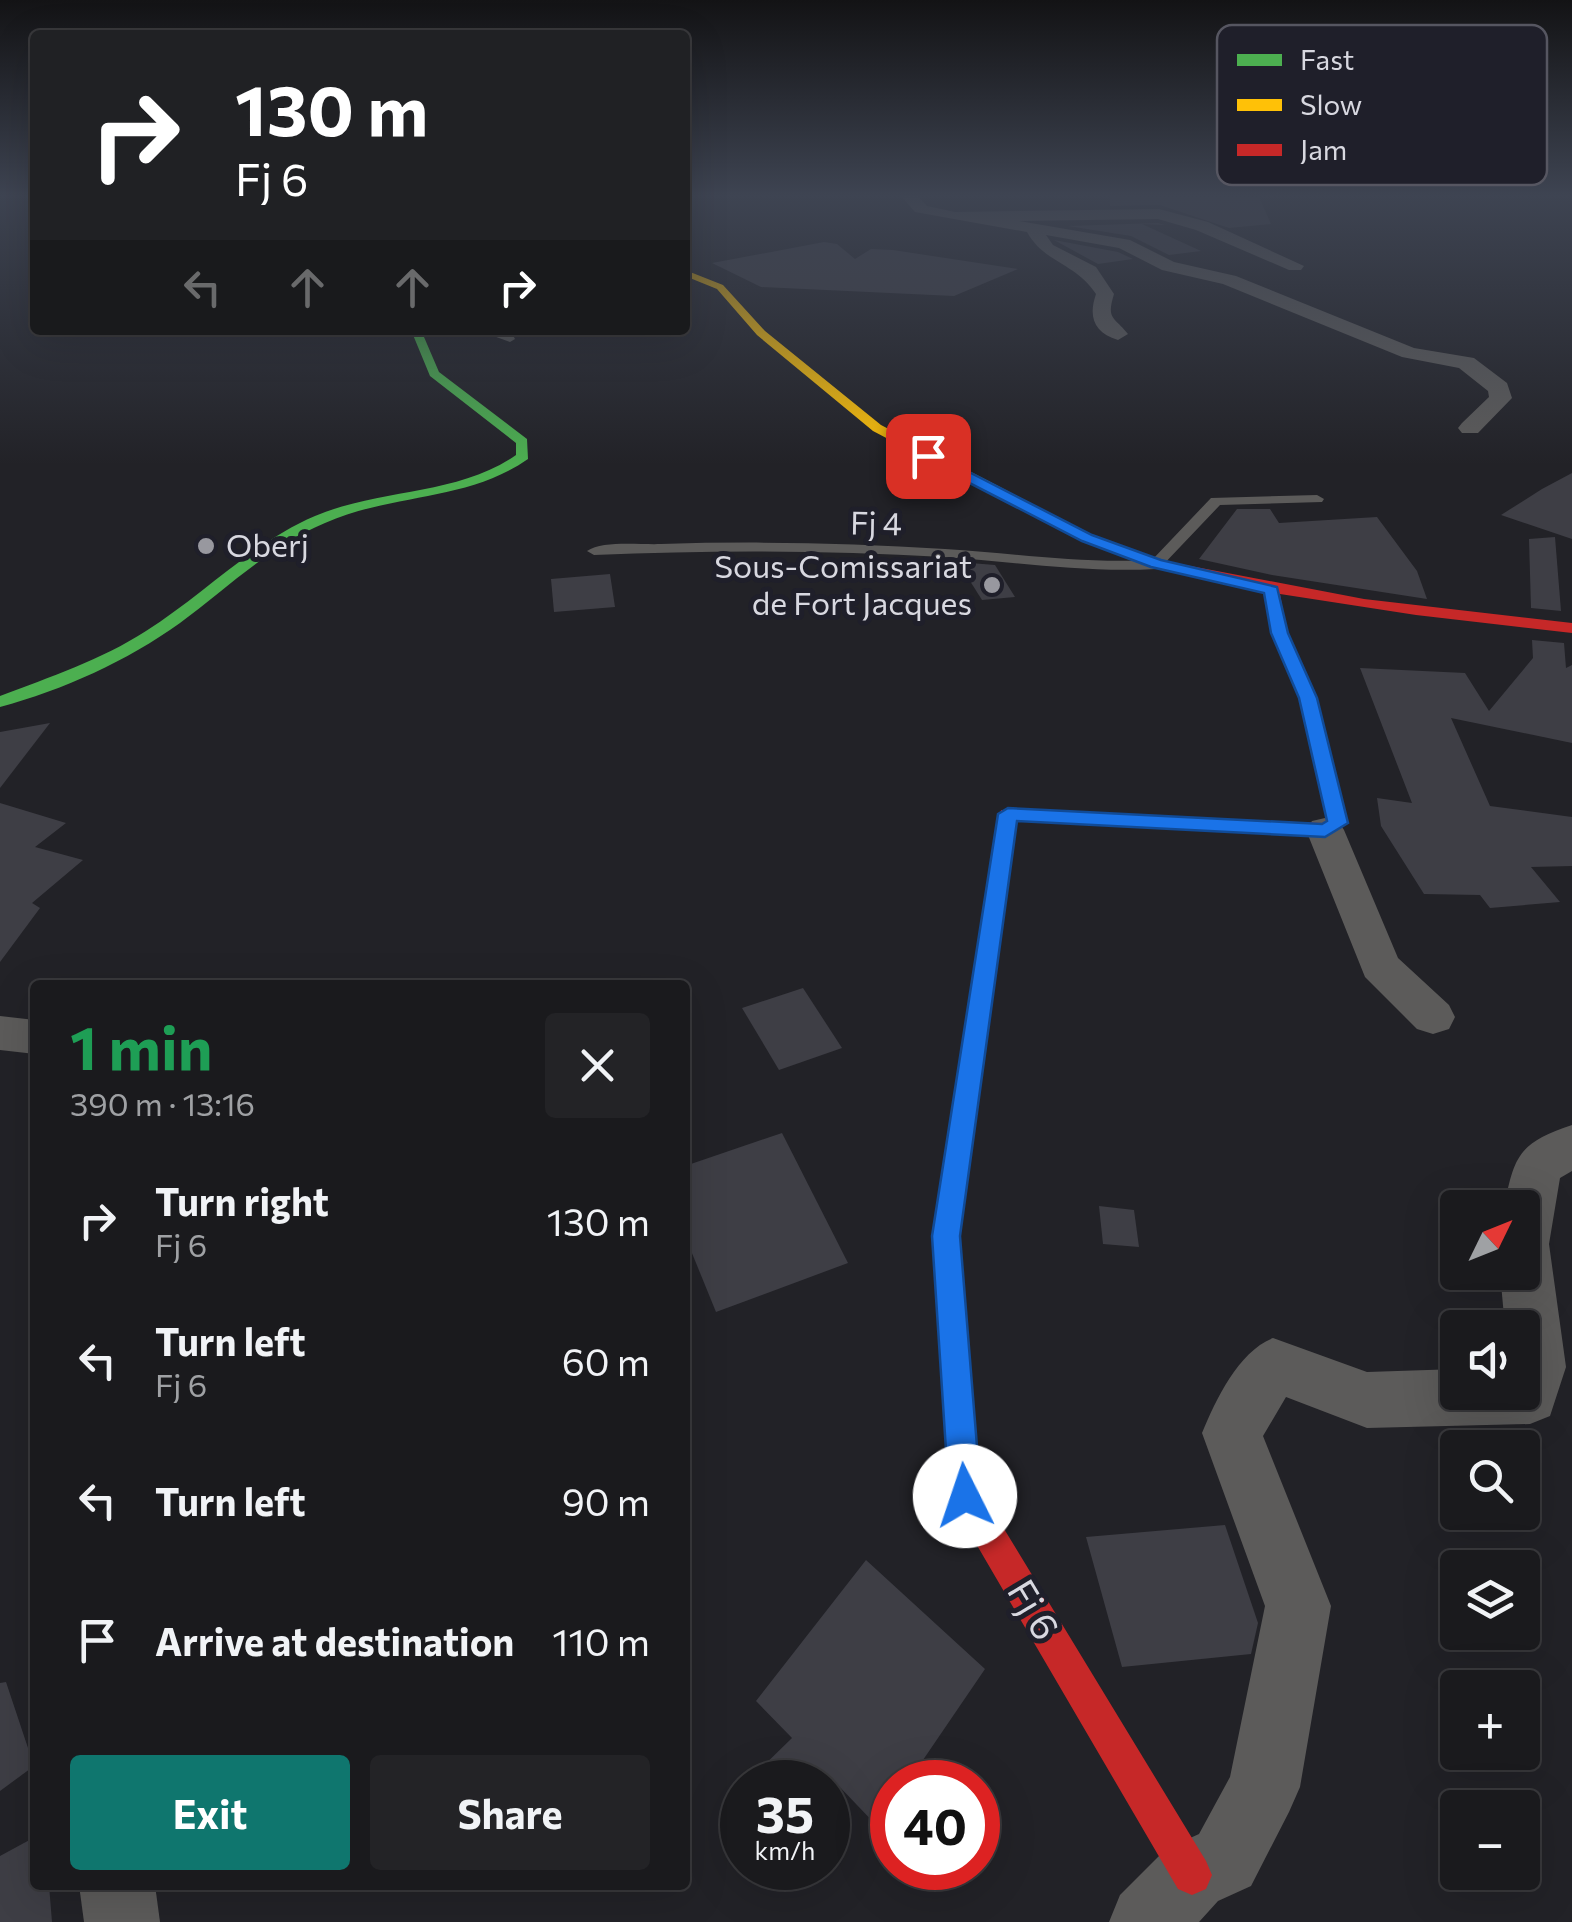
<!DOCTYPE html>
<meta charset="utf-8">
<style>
body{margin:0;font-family:Commissioner,sans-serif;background:#232326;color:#f1f3f6;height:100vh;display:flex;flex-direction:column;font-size:38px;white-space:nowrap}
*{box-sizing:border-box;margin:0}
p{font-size:32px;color:#9fa1a4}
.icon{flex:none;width:55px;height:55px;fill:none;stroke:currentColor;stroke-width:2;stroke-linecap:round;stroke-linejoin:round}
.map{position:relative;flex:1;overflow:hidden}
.panel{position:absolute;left:30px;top:980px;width:660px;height:910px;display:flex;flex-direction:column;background:#1a1a1d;border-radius:10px;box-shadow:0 10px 40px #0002,0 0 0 2px #38383b}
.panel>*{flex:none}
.hud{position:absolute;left:30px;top:30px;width:660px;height:305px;border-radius:10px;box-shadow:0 10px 40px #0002,0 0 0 2px #38383b;background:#202124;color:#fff;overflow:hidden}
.needle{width:65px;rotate:47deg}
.tools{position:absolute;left:1440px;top:1190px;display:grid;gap:20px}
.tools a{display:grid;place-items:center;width:100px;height:100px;border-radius:10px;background:#1a1a1d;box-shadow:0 10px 40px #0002,0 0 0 2px #38383b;font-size:50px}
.speed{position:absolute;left:720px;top:1760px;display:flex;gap:20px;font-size:50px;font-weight:700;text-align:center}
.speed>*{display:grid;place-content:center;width:130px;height:130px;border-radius:50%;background:#1a1a1d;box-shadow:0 10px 40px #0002,0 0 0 2px #38383b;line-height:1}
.speed small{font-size:25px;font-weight:400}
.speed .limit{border:15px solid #d22;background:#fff;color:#111}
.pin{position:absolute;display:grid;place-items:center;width:85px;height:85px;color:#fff;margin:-42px;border-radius:20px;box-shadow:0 5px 15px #0006}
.me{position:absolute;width:110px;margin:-55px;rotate:356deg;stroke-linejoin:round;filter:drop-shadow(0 0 8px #0008)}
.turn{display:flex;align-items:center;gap:35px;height:210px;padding:0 40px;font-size:45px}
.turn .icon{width:130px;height:130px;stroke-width:2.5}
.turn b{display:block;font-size:70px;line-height:85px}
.lanes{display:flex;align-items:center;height:95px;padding:0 40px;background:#0003;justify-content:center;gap:50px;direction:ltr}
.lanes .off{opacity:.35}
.round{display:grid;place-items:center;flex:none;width:105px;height:105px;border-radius:10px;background:#232326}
.summary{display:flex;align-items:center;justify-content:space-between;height:170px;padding:0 40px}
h1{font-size:60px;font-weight:700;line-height:75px;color:#1e9e55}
.button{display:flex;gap:20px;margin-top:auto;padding:20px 40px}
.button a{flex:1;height:115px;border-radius:10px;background:#0f766e;color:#fff;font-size:40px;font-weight:700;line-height:115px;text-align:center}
.button a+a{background:#232326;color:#f1f3f6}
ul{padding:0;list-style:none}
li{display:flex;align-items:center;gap:30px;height:140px;padding:0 40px}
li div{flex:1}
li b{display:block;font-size:38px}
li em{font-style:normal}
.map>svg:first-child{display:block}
.building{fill:#3e3e45}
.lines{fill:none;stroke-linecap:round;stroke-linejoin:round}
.lane{fill:#5c5b5a;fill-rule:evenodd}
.street{fill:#5c5b5a;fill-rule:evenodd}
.fast{fill:#4caf50;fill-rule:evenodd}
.slow{fill:#ffc107;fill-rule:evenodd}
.jam{fill:#c62828;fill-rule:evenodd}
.route{fill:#1a73e8;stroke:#114b97;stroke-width:2.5}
.poi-dot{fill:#98989f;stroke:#1f1f2a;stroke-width:4}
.labels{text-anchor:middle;stroke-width:10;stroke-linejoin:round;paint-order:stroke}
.far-street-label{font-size:32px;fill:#d8d8e0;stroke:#1f1f2a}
.far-poi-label{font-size:32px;fill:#d8d8e0;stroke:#1f1f2a;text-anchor:start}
.street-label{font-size:38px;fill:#d8d8e0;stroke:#1f1f2a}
.key{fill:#1f1f2a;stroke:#565661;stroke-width:2.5}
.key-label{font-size:28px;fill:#d8d8e0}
</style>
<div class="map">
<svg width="1572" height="1922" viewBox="0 0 1572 1922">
<rect width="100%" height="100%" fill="#222227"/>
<g class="building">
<path d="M 1110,196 L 1259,197 L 1271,224 L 1229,228 L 1160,205 L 1110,206 Z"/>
<path d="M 1158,223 L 1165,225 L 1142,224 L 1201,251 L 1169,255 L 1131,236 L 1068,226 Z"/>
<path d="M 1054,240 L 1118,252 L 1133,259 L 1098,264 Z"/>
<path d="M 824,242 L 837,244 L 855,259 L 871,249 L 893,250 L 1018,269 L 954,296 L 761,287 L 712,263 Z"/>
<path d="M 1572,473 L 1572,539 L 1501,515 L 1542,489 Z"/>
<path d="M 1237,509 L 1270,509 L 1279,523 L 1377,517 L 1417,571 L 1427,599 L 1272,575 L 1199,559 Z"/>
<path d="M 1555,537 L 1561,611 L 1531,608 L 1529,539 Z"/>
<path d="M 958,562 L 995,565 L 1015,597 L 982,600 Z"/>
<path d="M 610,574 L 615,607 L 554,612 L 551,579 Z"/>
<path d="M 1532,640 L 1564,643 L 1566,668 L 1572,665 L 1572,743 L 1451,718 L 1490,806 L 1572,817 L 1572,866 L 1531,867 L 1560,902 L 1490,908 L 1480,895 L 1424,894 L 1381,826 L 1377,798 L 1412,803 L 1360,668 L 1465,673 L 1489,711 L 1533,658 Z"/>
<path d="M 50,723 L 0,788 L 0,732 Z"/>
<path d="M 0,803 L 66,823 L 35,847 L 83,860 L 32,903 L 40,908 L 0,962 Z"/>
<path d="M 803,988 L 842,1048 L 779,1070 L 742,1008 Z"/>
<path d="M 782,1133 L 848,1263 L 716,1312 L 685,1236 L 685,1166 Z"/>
<path d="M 1099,1206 L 1134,1210 L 1139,1247 L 1103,1244 Z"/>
<path d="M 1225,1525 L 1258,1623 L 1251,1654 L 1122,1667 L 1086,1537 Z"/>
<path d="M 866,1560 L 985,1669 L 908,1782 L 892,1782 L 892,1805 L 878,1827 L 835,1782 L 747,1782 L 792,1738 L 756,1701 Z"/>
<path d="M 6,1682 L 34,1766 L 0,1791 L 0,1683 Z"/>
<path d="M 35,1837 L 35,1885 L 49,1885 L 52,1922 L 0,1922 L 0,1856 Z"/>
</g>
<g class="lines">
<g class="lane">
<path d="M 477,330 L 510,330 L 515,339 L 510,342 Z"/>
<path d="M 1317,495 L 1324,499 L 1322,502 L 1220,505 L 1161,567 L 1156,569 C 1085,573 1015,562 944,557 C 827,550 711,550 594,555 L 587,551 C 603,540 640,545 661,544 C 756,541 851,543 945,549 C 1014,553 1082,564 1152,560 L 1211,498 Z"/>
</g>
<g class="street">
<path d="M 901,196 L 918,196 L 927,206 L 955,212 L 1159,209 L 1208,222 L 1304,266 L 1301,270 L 1289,270 L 1196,230 L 1158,219 L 1019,221 L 1130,240 L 1174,262 L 1236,276 L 1414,348 L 1474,358 L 1507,383 L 1512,398 L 1478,433 L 1462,433 L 1458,428 L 1462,423 L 1489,397 L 1488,391 L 1459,368 L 1402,357 L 1223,284 L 1162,270 L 1119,248 L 1046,235 L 1053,245 L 1096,267 L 1114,294 C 1106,320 1114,316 1128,334 L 1118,340 C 1094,333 1088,317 1096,294 C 1076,263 1044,263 1027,232 L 915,212 Z"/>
<path d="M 1325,818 L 1338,821 L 1344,830 L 1398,958 L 1449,1005 L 1455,1017 L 1449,1029 L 1433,1034 L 1417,1029 L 1365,977 L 1306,830 L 1312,821 Z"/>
<path d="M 0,1016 L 35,1020 L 35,1054 L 0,1050 Z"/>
<path d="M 1572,1125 L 1572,1171 L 1560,1178 L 1549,1244 L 1566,1367 L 1550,1416 L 1530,1424 L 1367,1428 L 1286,1397 L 1263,1436 L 1331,1606 L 1300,1787 L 1289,1812 L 1251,1886 L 1218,1901 L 1199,1922 L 1109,1922 L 1120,1895 L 1166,1849 L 1199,1834 L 1230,1777 L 1265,1606 L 1202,1433 C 1216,1399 1239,1351 1273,1338 L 1367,1372 L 1458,1369 L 1458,1392 L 1522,1392 L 1522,1328 L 1505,1328 L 1500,1272 L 1522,1272 L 1522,1208 L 1504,1208 C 1514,1155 1519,1143 1572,1125 Z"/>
<path d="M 79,1885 L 155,1885 L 160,1922 L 84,1922 Z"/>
</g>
<g class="fast">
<path d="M 411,330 L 421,330 L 439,372 L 527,439 L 528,459 C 466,502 392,493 325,523 C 270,546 227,588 180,623 C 127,661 63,690 0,707 L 0,696 C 50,677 101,660 146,631 C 203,595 252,543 315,516 C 381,488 456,496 516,455 L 516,443 L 430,376 Z"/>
<path d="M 973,1041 L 982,1043 L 985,1050 L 960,1236 L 980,1483 L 975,1494 L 964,1499 L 953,1494 L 948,1483 L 932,1236 L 961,1050 L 964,1043 Z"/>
</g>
<path class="slow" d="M 685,270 L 723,285 L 765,331 L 881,425 L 1092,535 L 1167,565 L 1154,568 L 1082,541 L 873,431 L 757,335 L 717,289 L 685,276 Z"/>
<g class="jam">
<path d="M 1159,560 L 1364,599 L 1572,623 L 1572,633 L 1416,615 L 1280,594 L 1287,633 L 1317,698 L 1348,823 L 1325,836 L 1017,821 L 985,1050 L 982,1057 L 964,1057 L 961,1050 L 1001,810 L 1322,823 L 1327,820 L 1299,698 L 1271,633 L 1263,591 L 1154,568 L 1154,562 Z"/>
<path d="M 964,1467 L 975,1472 L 981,1491 L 1206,1861 L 1212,1875 L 1206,1889 L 1192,1895 L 1178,1889 L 954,1506 L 948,1483 L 953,1472 Z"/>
</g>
</g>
<linearGradient id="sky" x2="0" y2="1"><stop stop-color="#131315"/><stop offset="0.42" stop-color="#3e4452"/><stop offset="1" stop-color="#3e4452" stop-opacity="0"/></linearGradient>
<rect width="1572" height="465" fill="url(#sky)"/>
<path class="route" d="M 923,453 L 932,453 L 1092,535 L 1161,560 L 1277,587 L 1288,633 L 1317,698 L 1348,823 L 1325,837 L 1017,821 L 960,1236 L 981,1496 L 977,1507 L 965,1512 L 953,1507 L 949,1496 L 932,1236 L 998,814 L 1008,808 L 1322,824 L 1327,821 L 1299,698 L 1271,633 L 1264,593 L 1151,567 L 1082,541 L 923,459 Z"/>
<g class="poi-dot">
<circle cx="206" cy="546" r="10"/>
<circle cx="992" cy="585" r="10"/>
</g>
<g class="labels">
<g class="far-street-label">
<text transform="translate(876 524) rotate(1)" y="11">Fj 4</text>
</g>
<g class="far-poi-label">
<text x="226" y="557">Oberj</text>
<text x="972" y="578" text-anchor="end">Sous-Comissariat<tspan x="972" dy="37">de Fort Jacques</tspan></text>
</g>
<g class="street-label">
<text transform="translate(1033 1610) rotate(59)" y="13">Fj 6</text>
</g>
</g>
<rect x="1217" y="25" width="330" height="160" rx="15" class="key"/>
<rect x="1237" y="54" width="45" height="12" fill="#4caf50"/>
<rect x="1237" y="99" width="45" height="12" fill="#ffc107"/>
<rect x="1237" y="144" width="45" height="12" fill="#c62828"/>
<g class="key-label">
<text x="1300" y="70">Fast</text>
<text x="1300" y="115">Slow</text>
<text x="1300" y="160">Jam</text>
</g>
</svg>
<div class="tools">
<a><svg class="needle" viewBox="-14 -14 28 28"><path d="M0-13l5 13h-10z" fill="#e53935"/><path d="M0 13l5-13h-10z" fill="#9fa1a4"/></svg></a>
<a><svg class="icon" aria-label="sound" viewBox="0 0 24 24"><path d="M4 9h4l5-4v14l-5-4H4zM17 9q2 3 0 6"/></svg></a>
<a><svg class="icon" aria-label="search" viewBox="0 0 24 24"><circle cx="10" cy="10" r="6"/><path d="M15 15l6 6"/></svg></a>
<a><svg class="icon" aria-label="layers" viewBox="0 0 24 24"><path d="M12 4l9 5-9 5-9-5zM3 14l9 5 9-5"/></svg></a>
<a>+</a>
<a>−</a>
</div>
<div class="speed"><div>35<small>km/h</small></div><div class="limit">40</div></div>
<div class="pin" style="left:928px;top:456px;background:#d93025"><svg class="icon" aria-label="arrive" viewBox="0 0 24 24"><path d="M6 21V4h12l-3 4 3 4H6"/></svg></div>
<svg class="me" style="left:965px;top:1496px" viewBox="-20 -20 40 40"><circle r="19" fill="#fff"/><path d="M0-13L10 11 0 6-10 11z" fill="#1a73e8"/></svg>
<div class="hud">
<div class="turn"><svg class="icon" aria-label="right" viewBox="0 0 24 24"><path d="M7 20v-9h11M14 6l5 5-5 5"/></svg><div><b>130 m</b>Fj 6</div></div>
<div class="lanes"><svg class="icon off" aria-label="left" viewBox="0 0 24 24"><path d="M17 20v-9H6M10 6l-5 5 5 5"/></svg><svg class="icon off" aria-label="ahead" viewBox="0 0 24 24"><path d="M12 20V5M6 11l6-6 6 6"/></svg><svg class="icon off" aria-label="ahead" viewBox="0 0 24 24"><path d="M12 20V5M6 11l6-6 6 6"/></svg><svg class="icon" aria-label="right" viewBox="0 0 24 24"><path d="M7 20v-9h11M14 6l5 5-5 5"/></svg></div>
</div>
<section class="panel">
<div class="summary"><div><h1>1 min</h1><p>390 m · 13:16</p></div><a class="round"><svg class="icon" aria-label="close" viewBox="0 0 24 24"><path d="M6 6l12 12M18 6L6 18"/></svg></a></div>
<ul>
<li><svg class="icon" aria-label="right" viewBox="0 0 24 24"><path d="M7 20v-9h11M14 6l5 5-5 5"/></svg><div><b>Turn right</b><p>Fj 6</p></div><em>130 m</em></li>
<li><svg class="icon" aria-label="left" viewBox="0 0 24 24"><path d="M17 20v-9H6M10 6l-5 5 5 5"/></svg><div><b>Turn left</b><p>Fj 6</p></div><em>60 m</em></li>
<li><svg class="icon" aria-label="left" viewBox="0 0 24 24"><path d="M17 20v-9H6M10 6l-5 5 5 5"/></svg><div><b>Turn left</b></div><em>90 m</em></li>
<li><svg class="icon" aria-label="arrive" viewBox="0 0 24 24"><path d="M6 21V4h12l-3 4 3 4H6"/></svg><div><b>Arrive at destination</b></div><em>110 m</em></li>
</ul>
<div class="button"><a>Exit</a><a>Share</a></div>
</section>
</div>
